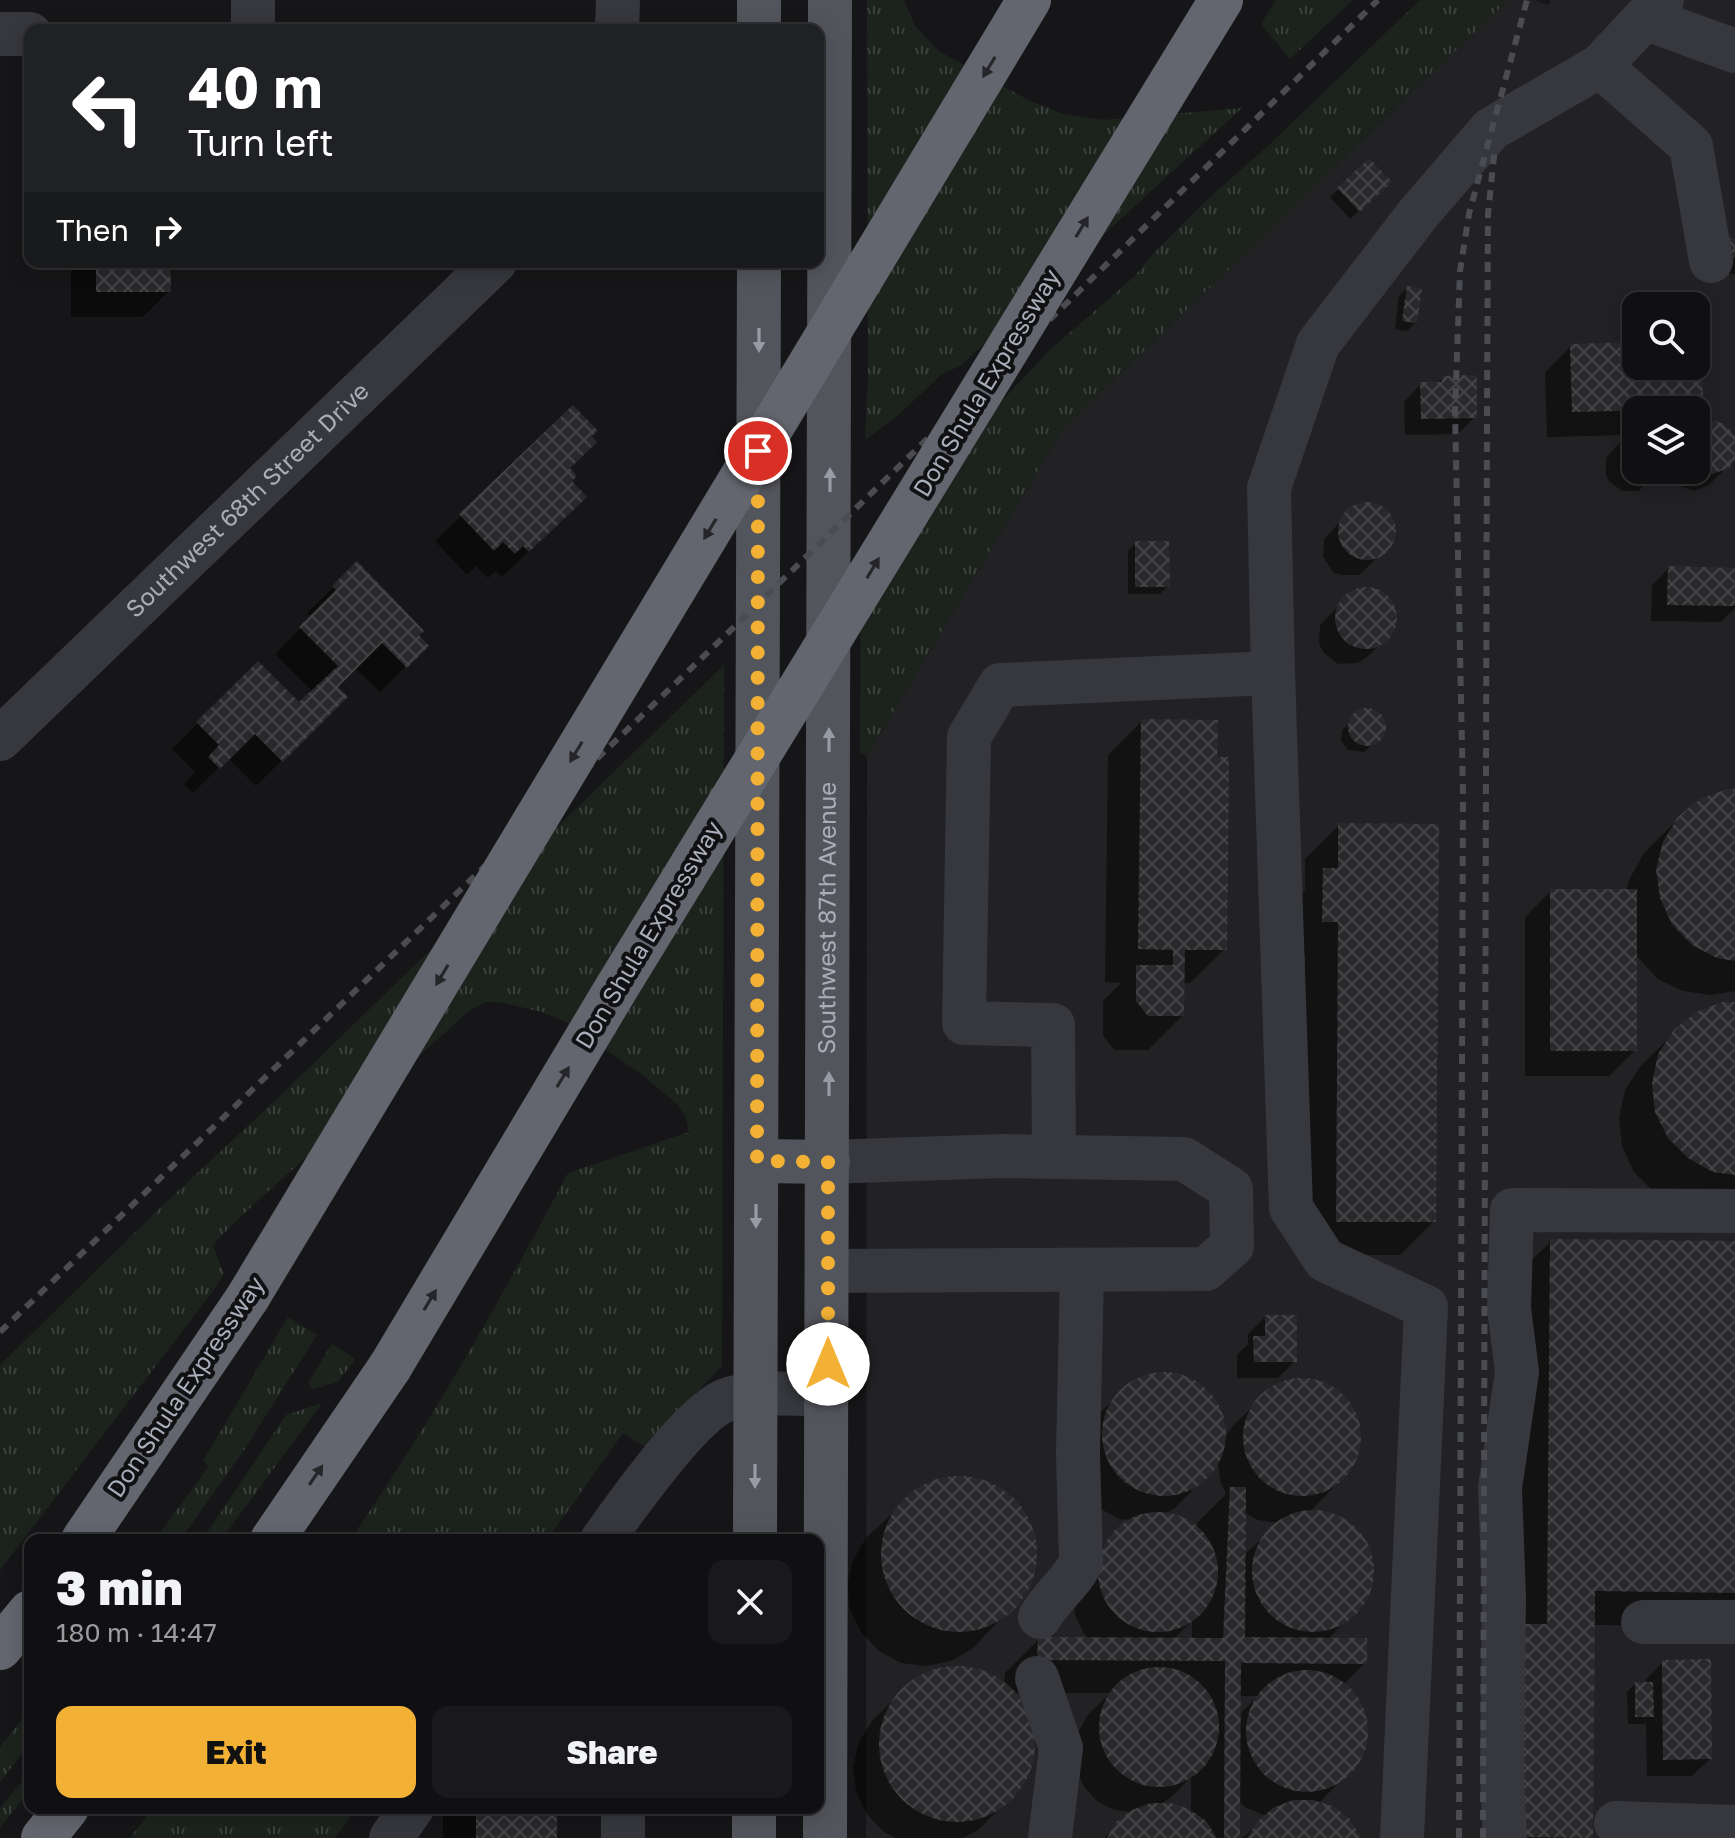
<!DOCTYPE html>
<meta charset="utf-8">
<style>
body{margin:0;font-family:"Golos Text",sans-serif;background:#19191b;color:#f1f3f6;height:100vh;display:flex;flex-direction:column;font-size:30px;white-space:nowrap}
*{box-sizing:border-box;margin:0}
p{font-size:26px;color:#9c9d9f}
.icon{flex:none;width:44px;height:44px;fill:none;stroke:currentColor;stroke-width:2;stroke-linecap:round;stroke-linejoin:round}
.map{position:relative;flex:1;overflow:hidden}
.panel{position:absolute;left:24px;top:1534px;width:800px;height:280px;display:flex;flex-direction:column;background:#101012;border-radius:16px;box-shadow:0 4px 20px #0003,0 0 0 2px #303032}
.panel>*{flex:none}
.hud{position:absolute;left:24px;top:24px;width:800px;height:244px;border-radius:16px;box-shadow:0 4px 20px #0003,0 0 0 2px #303032;background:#202124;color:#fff;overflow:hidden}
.tools{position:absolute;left:1622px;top:292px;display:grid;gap:16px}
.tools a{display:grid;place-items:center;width:88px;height:88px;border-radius:16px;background:#101012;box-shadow:0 4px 20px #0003,0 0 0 2px #303032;font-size:40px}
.pin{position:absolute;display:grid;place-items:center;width:68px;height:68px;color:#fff;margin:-34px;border:4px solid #fff;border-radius:50%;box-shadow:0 2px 8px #0007}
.me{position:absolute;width:88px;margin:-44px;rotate:0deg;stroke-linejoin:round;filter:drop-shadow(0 0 6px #0008)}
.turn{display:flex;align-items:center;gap:28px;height:168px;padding:0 32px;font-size:36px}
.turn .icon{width:104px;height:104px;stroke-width:2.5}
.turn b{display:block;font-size:56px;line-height:68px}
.then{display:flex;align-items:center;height:76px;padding:0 32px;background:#0003;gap:16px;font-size:30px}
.round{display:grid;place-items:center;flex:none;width:84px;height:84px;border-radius:16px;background:#19191b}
.headline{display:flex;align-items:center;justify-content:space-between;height:136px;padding:0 32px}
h1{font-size:48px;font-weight:800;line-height:60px}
.cta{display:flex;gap:16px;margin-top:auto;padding:16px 32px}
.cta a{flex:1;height:92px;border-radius:16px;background:#f2b134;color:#111;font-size:32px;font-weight:800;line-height:92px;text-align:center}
.cta a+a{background:#19191b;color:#f1f3f6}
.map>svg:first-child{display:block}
.built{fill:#222225;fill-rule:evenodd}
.grass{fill:url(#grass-tufts)}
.shadow{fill:#0007;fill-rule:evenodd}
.building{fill:url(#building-cross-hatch)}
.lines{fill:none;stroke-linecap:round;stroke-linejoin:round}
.minor{stroke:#37383d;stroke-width:44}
.major{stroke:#53555c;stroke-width:44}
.highway{stroke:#63666e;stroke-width:44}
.rail{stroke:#4a4c52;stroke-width:6;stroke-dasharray:10 8;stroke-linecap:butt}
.highway-bridge{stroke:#63666e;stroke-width:44}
.oneway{fill:#26262a}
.oneway2{fill:#979ba6}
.route{stroke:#f2b134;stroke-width:14;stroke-dasharray:0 25.2}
.labels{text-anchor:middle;stroke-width:8;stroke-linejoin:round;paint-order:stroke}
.street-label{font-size:24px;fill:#a8adb8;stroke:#111113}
</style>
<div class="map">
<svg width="1735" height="1838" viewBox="0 0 1735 1838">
<defs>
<pattern id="grass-tufts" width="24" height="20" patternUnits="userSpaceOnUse" patternTransform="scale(2)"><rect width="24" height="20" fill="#1c231d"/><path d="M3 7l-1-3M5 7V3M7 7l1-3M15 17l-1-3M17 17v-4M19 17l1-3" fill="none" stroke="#3a403c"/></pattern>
<pattern id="building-cross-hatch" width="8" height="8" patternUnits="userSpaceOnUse" patternTransform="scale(2)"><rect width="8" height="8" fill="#29292c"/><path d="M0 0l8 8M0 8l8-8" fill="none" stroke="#454548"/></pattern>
</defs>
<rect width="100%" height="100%" fill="#161618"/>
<path class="built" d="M 1508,0 L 1535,0 L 1548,5 L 1551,0 L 1735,0 L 1735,1838 L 866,1838 L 867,756 L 1062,430 ZM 1636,306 L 1696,306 L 1696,366 L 1636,366 ZM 1636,410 L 1696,410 L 1696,470 L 1636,470 Z"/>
<g class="grass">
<path d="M 867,0 L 904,0 L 915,26 L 940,52 L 1030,101 L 1064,114 L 1103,120 L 1242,108 L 960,366 L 942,374 L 895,418 L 865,440 L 868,375 Z"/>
<path d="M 1276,0 L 1353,0 L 1290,59 L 1261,24 Z"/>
<path d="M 1420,0 L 1508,0 L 1062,430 L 867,756 L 860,752 L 861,549 L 1050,350 L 1135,276 L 1151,256 L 1209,198 L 1269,145 Z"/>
<path d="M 724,665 L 722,1366 L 677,1412 L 647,1448 L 623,1433 L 547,1540 L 350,1540 C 431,1423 501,1299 568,1173 L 689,1132 L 686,1118 L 677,1104 L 641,1074 L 566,1022 L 542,1012 L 499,1002 L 486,1002 L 470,1010 L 253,1205 L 216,1241 L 213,1246 L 224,1274 L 216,1287 L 0,1570 L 0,1365 L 162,1206 L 282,1094 Z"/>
<path d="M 288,1317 L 317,1335 L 244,1450 L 180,1540 L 155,1540 L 209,1466 L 203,1461 Z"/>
<path d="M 332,1344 L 355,1359 L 338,1382 L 312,1389 L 308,1383 Z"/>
<path d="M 322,1403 L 221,1540 L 202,1540 L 286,1415 Z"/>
<path d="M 30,1709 L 30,1743 L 0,1782 L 0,1747 Z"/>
<path d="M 30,1772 L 30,1791 L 0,1827 L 0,1808 Z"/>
<path d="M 153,1808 L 356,1808 L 335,1838 L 130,1838 Z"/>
</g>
<g class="shadow">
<path d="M 1369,161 L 1389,182 L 1350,219 L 1330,197 Z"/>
<path d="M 30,184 L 30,254 L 24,254 L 24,190 Z"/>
<path d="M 1735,240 L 1735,274 L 1712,274 Z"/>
<path d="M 71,262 L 168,262 L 169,291 L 143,317 L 71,317 Z"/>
<path d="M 1407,288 L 1415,323 L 1407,331 L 1395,329 L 1399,296 Z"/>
<path d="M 1696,343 L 1701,408 L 1696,413 L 1696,410 L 1636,410 L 1636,470 L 1662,470 L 1638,491 L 1622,491 L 1609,481 L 1606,475 L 1606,458 L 1627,435 L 1547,437 L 1545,372 L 1571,346 L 1636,344 L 1636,366 L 1696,366 Z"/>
<path d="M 1443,378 L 1475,417 L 1458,434 L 1405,435 L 1404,402 L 1421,384 L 1437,384 Z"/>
<path d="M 573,408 L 589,437 L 567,469 L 569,481 L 559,522 L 502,577 L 496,571 L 488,578 L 476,566 L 467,575 L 435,541 Z"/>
<path d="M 1696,430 L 1735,443 L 1735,449 L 1727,467 L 1709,485 L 1694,491 L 1679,486 L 1670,473 L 1670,470 L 1696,470 Z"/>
<path d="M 1372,504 L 1379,507 L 1392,520 L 1394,538 L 1391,545 L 1359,575 L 1341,575 L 1333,572 L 1323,557 L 1324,539 L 1354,507 Z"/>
<path d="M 1136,543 L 1168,586 L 1160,594 L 1128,594 L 1128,551 Z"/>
<path d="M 357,564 L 426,646 L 380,692 L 355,668 L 335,688 L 346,697 L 256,786 L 228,758 L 193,793 L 184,784 L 195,772 L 172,749 L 258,663 L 299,705 L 313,692 L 275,654 L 311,617 L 307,613 Z"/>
<path d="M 1669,568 L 1735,570 L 1735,608 L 1721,622 L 1651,621 L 1652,585 Z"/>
<path d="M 1360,589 L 1379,592 L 1392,606 L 1394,624 L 1384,640 L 1366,658 L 1358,663 L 1338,664 L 1324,653 L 1319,644 L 1320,625 L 1351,593 Z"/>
<path d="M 1364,711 L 1375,712 L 1383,720 L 1382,736 L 1364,752 L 1348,750 L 1341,741 L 1342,730 Z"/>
<path d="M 1142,721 L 1215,758 L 1225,949 L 1190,983 L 1183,983 L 1182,1016 L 1148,1050 L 1114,1050 L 1103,1035 L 1103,1001 L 1121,983 L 1105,982 L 1108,755 Z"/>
<path d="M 1735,791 L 1735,991 L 1711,995 L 1683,991 L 1658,979 L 1635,954 L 1635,1050 L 1609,1076 L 1525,1076 L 1525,917 L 1551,891 L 1626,891 L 1630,878 L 1644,853 L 1679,818 Z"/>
<path d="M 1339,825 L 1434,1221 L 1400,1255 L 1303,1255 L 1305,955 L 1289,955 L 1290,904 L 1305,890 L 1305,859 Z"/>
<path d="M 1735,1003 L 1735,1203 L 1654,1192 L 1634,1172 L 1622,1146 L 1619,1118 L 1625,1090 L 1640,1067 L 1675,1032 Z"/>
<path d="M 1551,1241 L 1735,1242 L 1735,1626 L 1592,1625 L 1591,1838 L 1487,1838 L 1517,1275 Z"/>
<path d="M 1265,1317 L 1295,1361 L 1278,1378 L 1237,1378 L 1237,1355 L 1248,1344 L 1248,1334 Z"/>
<path d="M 1153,1374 L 1172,1374 L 1192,1380 L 1208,1391 L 1219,1408 L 1224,1427 L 1224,1439 L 1232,1427 L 1259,1400 L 1273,1388 L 1291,1381 L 1310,1380 L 1328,1386 L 1344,1397 L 1355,1413 L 1360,1431 L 1359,1450 L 1352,1468 L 1309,1513 L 1321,1512 L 1340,1518 L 1355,1530 L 1366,1546 L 1372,1564 L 1371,1584 L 1363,1602 L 1328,1639 L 1365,1663 L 1343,1685 L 1361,1706 L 1366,1725 L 1365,1745 L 1358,1763 L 1318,1804 L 1359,1838 L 1243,1838 L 1266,1816 L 1245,1807 L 1238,1800 L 1238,1838 L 1104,1838 L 1132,1812 L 1114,1810 L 1097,1801 L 1084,1787 L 1076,1769 L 1078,1732 L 1088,1715 L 1110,1693 L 1013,1693 L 1026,1711 L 1032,1735 L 1031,1761 L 1021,1784 L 1005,1803 L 978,1830 L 963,1838 L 896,1838 L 884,1832 L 867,1814 L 856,1792 L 853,1767 L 859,1742 L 872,1721 L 899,1694 L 918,1678 L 942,1669 L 967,1668 L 991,1676 L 1004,1685 L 1005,1673 L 1039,1639 L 1089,1639 L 1083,1632 L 1075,1615 L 1073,1596 L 1087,1561 L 1131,1520 L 1119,1519 L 1101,1509 L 1091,1421 L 1134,1381 ZM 1218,1464 L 1220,1480 L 1226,1494 L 1197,1523 L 1197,1529 L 1185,1521 L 1165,1514 L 1175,1508 ZM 1244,1512 L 1258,1520 L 1279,1523 L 1243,1556 ZM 1192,1621 L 1192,1639 L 1174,1639 ZM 1239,1696 L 1258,1696 L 1239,1715 ZM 1191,1777 L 1191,1811 L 1159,1805 L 1169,1799 Z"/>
<path d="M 970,1478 L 994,1486 L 1014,1501 L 1028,1521 L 1035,1546 L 1034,1571 L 1025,1594 L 972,1649 L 951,1661 L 926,1666 L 901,1663 L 879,1651 L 861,1632 L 850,1610 L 847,1585 L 853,1560 L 866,1538 L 921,1487 L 945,1479 Z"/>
<path d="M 1663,1662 L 1710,1759 L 1692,1776 L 1647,1776 L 1646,1721 L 1644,1724 L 1628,1724 L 1627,1692 L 1635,1684 L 1646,1684 L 1646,1679 Z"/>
<rect x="443" y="1808" width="112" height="30"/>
</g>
<g class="building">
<path d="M 1369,158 L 1392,182 L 1360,212 L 1337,188 Z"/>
<path d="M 1727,238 L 1735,238 L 1735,258 L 1728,258 Z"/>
<path d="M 96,262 L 170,262 L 171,292 L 96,292 Z"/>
<path d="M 1407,286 L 1422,288 L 1417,323 L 1402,321 Z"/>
<path d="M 1696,341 L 1702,341 L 1703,409 L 1572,412 L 1570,344 L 1636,342 L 1636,366 L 1696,366 Z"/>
<path d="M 1477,375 L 1477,418 L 1421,419 L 1420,382 L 1442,382 L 1442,376 Z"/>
<path d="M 573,405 L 598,431 L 592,436 L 597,442 L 570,468 L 577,476 L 572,481 L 587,497 L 529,552 L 523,546 L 515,554 L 503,542 L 494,551 L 459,514 Z"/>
<path d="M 1715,421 L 1724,424 L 1735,435 L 1735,460 L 1729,468 L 1712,474 L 1696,469 L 1696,426 Z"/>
<path d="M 1636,424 L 1636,470 L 1666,470 L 1657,475 L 1640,475 L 1630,470 L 1622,457 L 1623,439 Z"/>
<circle cx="1367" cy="531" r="29"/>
<path d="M 1135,541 L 1169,541 L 1170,587 L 1135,587 Z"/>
<path d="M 357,561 L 424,631 L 419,635 L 429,646 L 407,668 L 382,643 L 338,687 L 348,697 L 283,762 L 255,734 L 220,769 L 208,757 L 219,745 L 196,722 L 258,661 L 299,702 L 338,666 L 299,627 L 336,590 L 332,586 Z"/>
<path d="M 1668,566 L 1735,568 L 1735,606 L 1667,605 Z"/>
<circle cx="1366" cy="618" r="31"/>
<circle cx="1367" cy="727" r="19"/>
<path d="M 1141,719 L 1218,720 L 1217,757 L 1229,757 L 1227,950 L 1185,950 L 1184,1016 L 1148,1016 L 1136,1001 L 1136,965 L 1173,965 L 1173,950 L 1138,949 Z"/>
<path d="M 1727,789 L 1735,789 L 1735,961 L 1717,958 L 1692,945 L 1672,924 L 1660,898 L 1656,869 L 1663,842 L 1678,817 L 1700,799 Z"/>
<path d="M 1338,823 L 1439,824 L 1436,1222 L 1336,1222 L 1338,922 L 1322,922 L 1323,868 L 1338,868 Z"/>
<rect x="1550" y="889" width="87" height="162"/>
<path d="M 1723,1002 L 1735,1002 L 1735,1175 L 1713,1172 L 1688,1158 L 1668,1138 L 1655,1112 L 1652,1083 L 1658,1054 L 1674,1030 L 1696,1012 Z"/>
<path d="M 1550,1239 L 1735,1241 L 1735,1593 L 1595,1591 L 1593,1838 L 1520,1837 L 1521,1624 L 1547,1624 Z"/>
<path d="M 1265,1315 L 1297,1315 L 1297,1362 L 1254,1362 L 1253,1336 L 1265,1336 Z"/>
<circle cx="1164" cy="1434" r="62"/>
<circle cx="1302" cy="1437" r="59"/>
<circle cx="959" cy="1554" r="78"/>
<path d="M 1230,1487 L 1246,1487 L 1245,1637 L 1367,1638 L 1367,1664 L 1241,1663 L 1240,1838 L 1224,1838 L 1225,1661 L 1037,1660 L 1038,1637 L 1223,1638 Z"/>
<circle cx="1313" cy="1571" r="61"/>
<circle cx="1158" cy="1572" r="60"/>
<path d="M 1711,1659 L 1712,1759 L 1663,1760 L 1662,1660 Z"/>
<circle cx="957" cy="1744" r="78"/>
<circle cx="1159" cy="1727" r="60"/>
<circle cx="1307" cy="1731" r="61"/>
<path d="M 1635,1682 L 1653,1682 L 1654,1717 L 1635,1717 Z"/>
<path d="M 1293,1800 L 1313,1800 L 1333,1806 L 1349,1818 L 1361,1838 L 1247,1838 L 1258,1821 L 1273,1808 Z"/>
<path d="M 1151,1803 L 1171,1803 L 1189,1809 L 1206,1821 L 1217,1838 L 1107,1838 L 1116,1822 L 1132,1810 Z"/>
<rect x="476" y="1808" width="81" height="30"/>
</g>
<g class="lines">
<g class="minor">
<path d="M 253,0 L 253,30"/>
<path d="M 1645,18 L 1735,51"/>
<path d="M 617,30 L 618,0"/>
<path d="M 0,34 L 30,34"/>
<path d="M 1600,66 L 1691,146 L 1711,261"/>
<path d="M 1273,673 L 1269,488 L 1318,344 L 1418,214 L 1491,129 L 1600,66 L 1662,0"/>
<path id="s1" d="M 0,739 L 495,262"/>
<path d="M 1054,1157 L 1053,1025 L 964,1023 L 969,737 L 1000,685 L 1273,673 L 1291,1208 L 1325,1260 L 1426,1307 L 1402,1838"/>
<path d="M 828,1271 L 1206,1269 L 1232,1246 L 1231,1189 L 1184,1159 L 1002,1156 L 828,1162"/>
<path d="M 602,1540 C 625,1508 694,1409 729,1399 C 760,1390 796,1395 827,1394"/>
<path d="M 1040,1617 C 1051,1597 1076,1578 1081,1561 L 1078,1454 L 1082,1270"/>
<path d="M 1643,1622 L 1735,1622"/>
<path d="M 1037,1678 L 1061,1748 L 1050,1838"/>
<path d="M 1616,1823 L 1735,1827"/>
<path d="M 391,1838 L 412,1808"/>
<path d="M 623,1838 L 623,1808"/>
<path d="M 1505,1838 L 1502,1778 L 1504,1596 L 1500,1488 L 1517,1372 L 1509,1308 L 1512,1210 L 1735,1211"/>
</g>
<g class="major">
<path d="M 759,30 L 759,0"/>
<path d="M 757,1161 L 828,1162"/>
<path d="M 755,1540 L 759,262"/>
<path d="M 754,1838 L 754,1808"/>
<path id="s2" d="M 825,1838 L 830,0"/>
</g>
<g class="highway">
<path d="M 83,1540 L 248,1297"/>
<path d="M 272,1540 L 390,1367"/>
<path d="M 0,1648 L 30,1612"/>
<path d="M 43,1838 L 67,1808"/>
</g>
<g class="rail">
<path d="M 0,1332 L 732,629 L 1378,0"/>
<path d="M 1459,1838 L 1463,794 L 1455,411 L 1460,271 L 1469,214 L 1527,0"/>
<path d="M 1483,1838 L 1487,414 L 1488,214 L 1495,147"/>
</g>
<g class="highway-bridge">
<path d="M 248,1297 L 1029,0"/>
<path d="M 390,1367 L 614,992 L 1221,0"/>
</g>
</g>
<defs><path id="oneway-solid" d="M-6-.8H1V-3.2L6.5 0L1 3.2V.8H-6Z" transform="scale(2)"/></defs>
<g class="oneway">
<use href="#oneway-solid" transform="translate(989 67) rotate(121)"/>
<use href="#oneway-solid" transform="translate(1082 227) rotate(-59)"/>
<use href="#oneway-solid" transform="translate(710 529) rotate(121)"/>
<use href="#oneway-solid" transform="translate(873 568) rotate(-59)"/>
<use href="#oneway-solid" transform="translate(576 752) rotate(121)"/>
<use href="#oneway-solid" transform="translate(442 975) rotate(121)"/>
<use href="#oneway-solid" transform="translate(563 1077) rotate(-59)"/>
<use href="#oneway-solid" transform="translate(430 1300) rotate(-59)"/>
<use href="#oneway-solid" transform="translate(316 1475) rotate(-56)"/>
</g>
<g class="oneway2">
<use href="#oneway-solid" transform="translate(759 340) rotate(90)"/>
<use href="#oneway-solid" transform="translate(830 480) rotate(-90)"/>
<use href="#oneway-solid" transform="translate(829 740) rotate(-90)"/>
<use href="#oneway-solid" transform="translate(829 1084) rotate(-90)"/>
<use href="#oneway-solid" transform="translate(756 1216) rotate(90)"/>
<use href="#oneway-solid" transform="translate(755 1476) rotate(90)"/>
</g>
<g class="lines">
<path class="route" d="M 758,451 L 757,1161 L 828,1162 L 828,1364"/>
</g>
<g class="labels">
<g class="street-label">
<text transform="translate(987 383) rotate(-59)" y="8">Don Shula Expressway</text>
<text dy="8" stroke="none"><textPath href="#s1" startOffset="344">Southwest 68th Street Drive</textPath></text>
<text dy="8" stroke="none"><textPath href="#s2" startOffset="920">Southwest 87th Avenue</textPath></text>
<text transform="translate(649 935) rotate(-59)" y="8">Don Shula Expressway</text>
<text transform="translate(186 1387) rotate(-56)" y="8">Don Shula Expressway</text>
</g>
</g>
</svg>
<div class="tools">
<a><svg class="icon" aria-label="search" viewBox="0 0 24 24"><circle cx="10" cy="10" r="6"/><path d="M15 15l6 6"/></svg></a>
<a><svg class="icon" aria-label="layers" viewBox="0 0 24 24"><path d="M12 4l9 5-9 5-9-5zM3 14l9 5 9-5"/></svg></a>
</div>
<div class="pin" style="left:758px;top:451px;background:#d93025"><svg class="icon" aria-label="arrive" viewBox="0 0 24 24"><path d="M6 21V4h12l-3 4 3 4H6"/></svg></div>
<svg class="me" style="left:828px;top:1364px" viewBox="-20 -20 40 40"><circle r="19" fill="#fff"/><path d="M0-13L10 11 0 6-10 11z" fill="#f2b134"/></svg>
<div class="hud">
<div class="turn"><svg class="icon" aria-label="left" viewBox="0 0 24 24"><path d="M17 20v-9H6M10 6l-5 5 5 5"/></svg><div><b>40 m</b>Turn left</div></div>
<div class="then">Then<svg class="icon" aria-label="right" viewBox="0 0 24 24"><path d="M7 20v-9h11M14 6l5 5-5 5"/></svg></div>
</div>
<section class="panel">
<div class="headline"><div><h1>3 min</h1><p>180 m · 14:47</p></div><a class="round"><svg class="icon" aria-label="close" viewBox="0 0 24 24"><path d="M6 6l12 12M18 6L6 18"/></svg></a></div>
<div class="cta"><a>Exit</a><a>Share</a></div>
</section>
</div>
